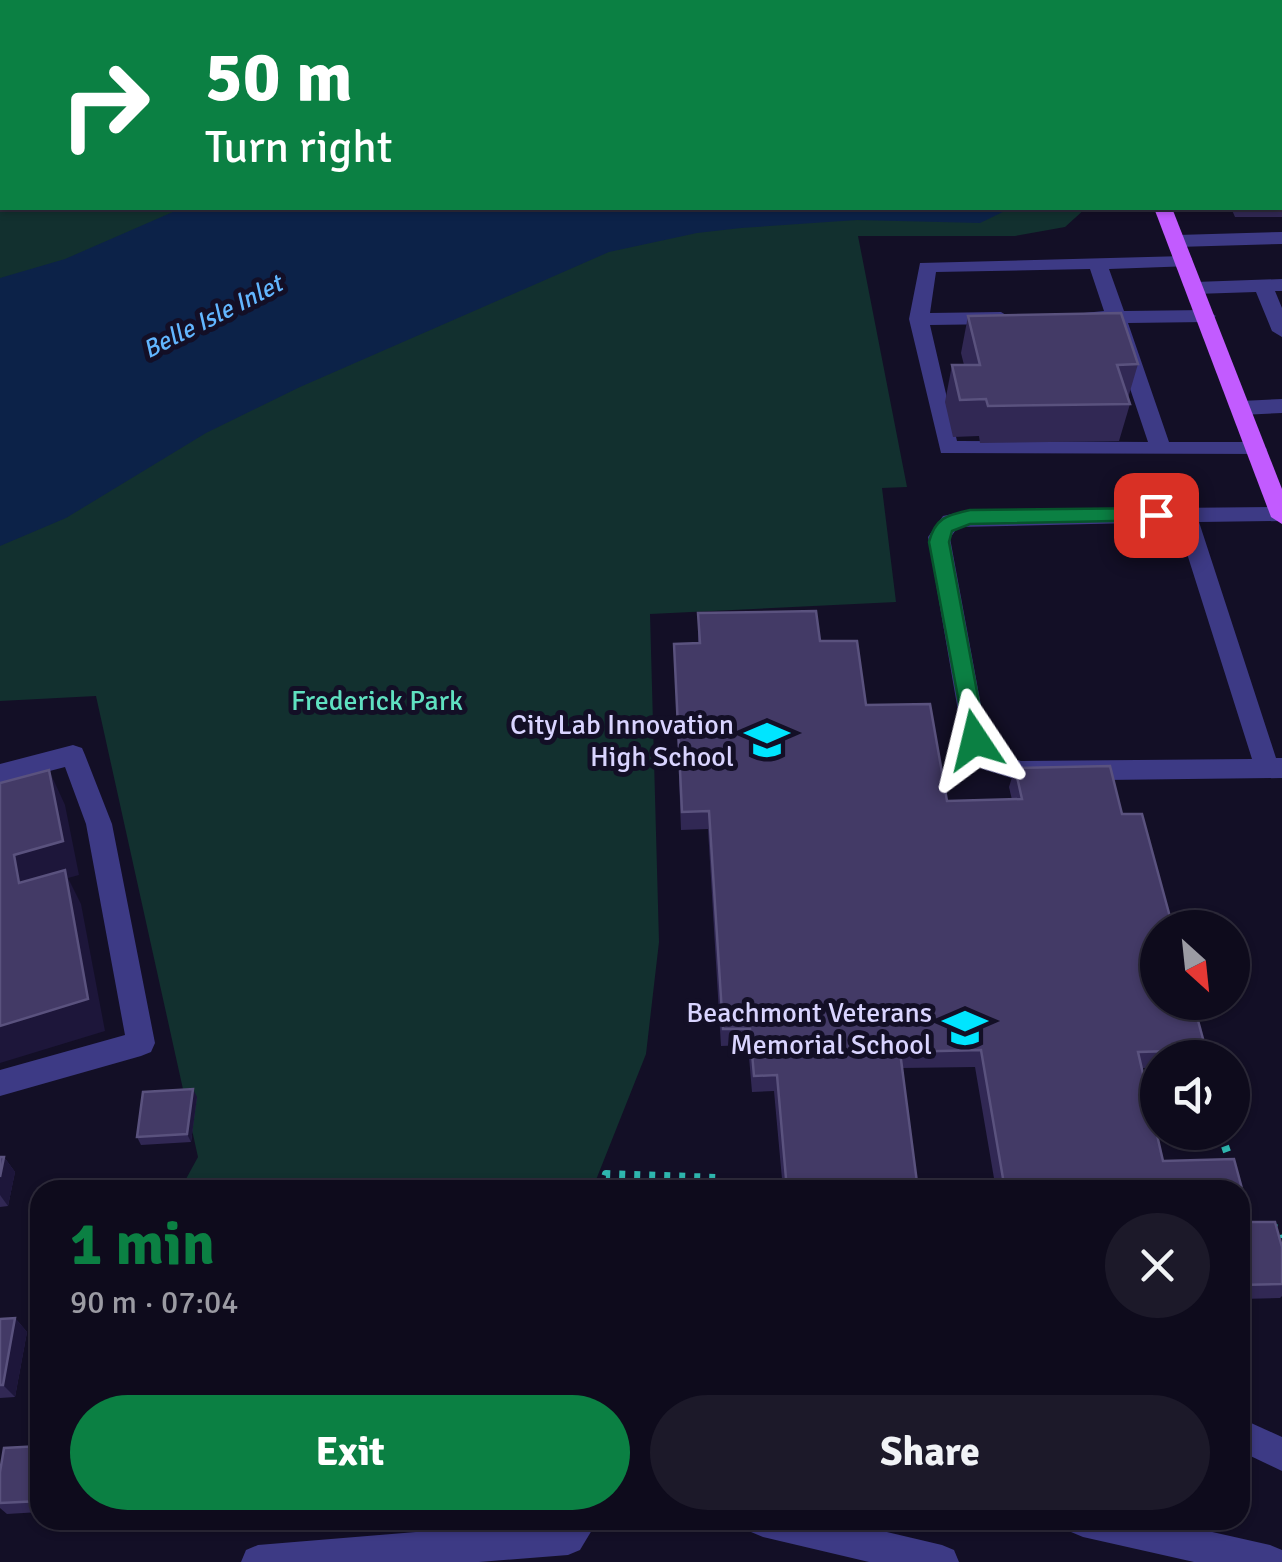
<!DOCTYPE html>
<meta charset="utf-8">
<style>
body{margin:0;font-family:Signika,sans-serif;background:#1c1929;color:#f1f3f6;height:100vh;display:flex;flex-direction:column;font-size:38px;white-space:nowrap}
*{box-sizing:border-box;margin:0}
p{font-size:32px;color:#9b9ba3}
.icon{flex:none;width:55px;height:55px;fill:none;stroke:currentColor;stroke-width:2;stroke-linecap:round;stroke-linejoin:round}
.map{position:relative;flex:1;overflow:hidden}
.sheet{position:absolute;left:30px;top:1180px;width:1220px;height:350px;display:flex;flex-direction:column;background:#0e0b1c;border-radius:30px;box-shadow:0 2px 8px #0004,0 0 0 2px #2e2b3b}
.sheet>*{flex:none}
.banner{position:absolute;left:0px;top:0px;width:1282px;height:210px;box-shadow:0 2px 8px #0004,0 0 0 2px #2e2b3b;background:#0b8043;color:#fff;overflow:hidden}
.needle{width:65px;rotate:153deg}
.tools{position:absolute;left:1140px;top:910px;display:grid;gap:20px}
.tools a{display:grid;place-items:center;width:110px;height:110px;border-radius:50%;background:#0e0b1c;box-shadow:0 2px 8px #0004,0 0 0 2px #2e2b3b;font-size:50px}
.pin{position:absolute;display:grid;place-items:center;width:85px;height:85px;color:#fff;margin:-42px;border-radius:20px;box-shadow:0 5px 15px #0006}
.me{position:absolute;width:110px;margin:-55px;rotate:350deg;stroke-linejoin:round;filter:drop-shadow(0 0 8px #0008)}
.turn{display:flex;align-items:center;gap:35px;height:210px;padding:0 40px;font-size:45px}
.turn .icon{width:130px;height:130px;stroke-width:2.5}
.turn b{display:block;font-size:70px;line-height:85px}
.round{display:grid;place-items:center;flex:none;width:105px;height:105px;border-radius:52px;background:#1c1929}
.head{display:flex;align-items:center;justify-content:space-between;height:170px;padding:0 40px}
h1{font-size:60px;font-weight:800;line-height:75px;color:#0b8043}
.cta{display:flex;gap:20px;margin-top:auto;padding:20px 40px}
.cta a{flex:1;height:115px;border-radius:60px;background:#0b8043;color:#fff;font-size:40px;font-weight:800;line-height:115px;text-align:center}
.cta a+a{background:#1c1929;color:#f1f3f6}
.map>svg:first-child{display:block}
.green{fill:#12302f}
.water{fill:#0c2248}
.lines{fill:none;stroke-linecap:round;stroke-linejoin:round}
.path-far1{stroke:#2fb8b0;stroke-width:5;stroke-dasharray:4 5;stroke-linecap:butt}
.path{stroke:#2fb8b0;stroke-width:8;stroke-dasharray:6 9;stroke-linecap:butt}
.minor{fill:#3d3a85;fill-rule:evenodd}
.major{fill:#c25bff;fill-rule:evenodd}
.rail-casing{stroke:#00e5ff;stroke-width:8}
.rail{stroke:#130f26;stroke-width:5;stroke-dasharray:16;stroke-linecap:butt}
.wall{fill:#312854}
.shaded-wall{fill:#1d163a}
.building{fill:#433a66;stroke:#5a527e;stroke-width:2.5}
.route{fill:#0b8043;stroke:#07532c;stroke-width:2.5}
.labels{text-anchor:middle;stroke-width:10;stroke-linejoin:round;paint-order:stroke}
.far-water-label{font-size:25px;font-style:italic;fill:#62b6ff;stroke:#130f26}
.park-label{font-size:28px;fill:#5fe0c0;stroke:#130f26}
.poi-label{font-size:28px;fill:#d9d4ff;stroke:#130f26;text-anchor:end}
</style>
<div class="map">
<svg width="1282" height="1562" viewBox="0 0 1282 1562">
<rect width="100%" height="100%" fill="#130f26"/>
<path class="green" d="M 0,0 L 1022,0 L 2,2 L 2,208 L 1086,208 L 1065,227 L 1015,236 L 858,236 L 907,487 L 882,488 L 896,602 L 650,614 L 659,942 L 646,1054 L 592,1190 L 180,1190 L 198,1157 L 96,696 L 0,701 Z"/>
<path class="water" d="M 182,208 L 1011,208 L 980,223 L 857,220 L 741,228 L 697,233 L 609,252 L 300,387 L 206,433 L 66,518 L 0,546 L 0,278 L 65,259 Z"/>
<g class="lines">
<g class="path-far1">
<path d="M 127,2 L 138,0"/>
<path d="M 628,2 L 639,0"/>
</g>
<g class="path">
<path d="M 1220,1132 L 1231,1163"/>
<path d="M 601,1190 L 606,1174 L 718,1178 L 718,1190"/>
<path d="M 1271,1227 L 1280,1229 L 1282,1238"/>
</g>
<g class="minor">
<path d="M 1282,232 L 1282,244 L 1177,247 L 1168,241 L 1177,235 Z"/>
<path d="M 1185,256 L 1192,258 L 1192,266 L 1109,269 L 1124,311 L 1206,310 L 1216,316 L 1206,322 L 1128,323 L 1169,442 L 1257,442 L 1267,449 L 1264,454 L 941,453 L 909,319 L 920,263 ZM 1090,269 L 1104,311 L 1084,313 L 1081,317 L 1091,323 L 1108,323 L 1148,442 L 957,441 L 930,325 L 1001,324 L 1011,318 L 1001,312 L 930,313 L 936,272 Z"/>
<path d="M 1282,279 L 1282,291 L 1275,291 L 1282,308 L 1282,337 L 1272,331 L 1256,292 L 1195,294 L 1185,288 L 1195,282 Z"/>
<path d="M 1282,399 L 1282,413 L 1241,415 L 1231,408 L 1241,401 Z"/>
<path d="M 1282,507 L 1281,521 L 1199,522 L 1276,758 L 1282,758 L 1282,778 L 1021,781 L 982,769 L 963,740 L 928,537 L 943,516 L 970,510 ZM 1177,522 L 1252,759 L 1021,761 L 1000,755 L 987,738 L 950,538 L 958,527 Z"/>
<path d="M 73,745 L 82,748 L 85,755 L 112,824 L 155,1043 L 151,1052 L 141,1056 L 0,1096 L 0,1070 L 125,1035 L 86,824 L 65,767 L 0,784 L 0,764 Z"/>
<path d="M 1240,1418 L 1282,1437 L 1282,1471 L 1240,1451 Z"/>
<path d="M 560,1520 L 598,1520 L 580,1550 L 568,1555 L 479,1562 L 241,1562 L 246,1550 L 258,1545 Z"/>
<path d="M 746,1520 L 836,1520 L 942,1545 L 954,1550 L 959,1562 L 869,1562 L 763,1537 L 751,1532 Z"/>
<path d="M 1066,1520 L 1159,1520 L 1270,1545 L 1282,1550 L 1282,1562 L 1194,1562 L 1083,1537 L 1071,1532 Z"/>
</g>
<g class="major">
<path d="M 1073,0 L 1089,0 L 1090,2 L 1075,2 Z"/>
<path d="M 1154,208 L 1172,208 L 1282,489 L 1282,524 L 1271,517 Z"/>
</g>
<g class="rail-casing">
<path id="rail" d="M 1280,24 L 1282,28"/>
</g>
<use href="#rail" class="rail"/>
</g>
<g class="wall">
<path d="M 1280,142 L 1282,142 L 1282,217 L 1235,217 L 1231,208 L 1280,208 Z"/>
<path d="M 968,316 L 1138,364 L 1128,398 L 1130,404 L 1119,441 L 980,443 L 979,436 L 953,437 L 945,402 L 952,365 L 964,365 L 961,353 Z"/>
<path d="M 816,611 L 820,641 L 857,641 L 866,705 L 930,704 L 947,801 L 1012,800 L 1009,787 L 1015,768 L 1110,766 L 1122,814 L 1142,814 L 1173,928 L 1158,928 L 1158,1002 L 1193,1002 L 1206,1050 L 1202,1058 L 1158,1058 L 1158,1068 L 1142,1068 L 1163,1161 L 1234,1159 L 1251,1222 L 1275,1222 L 1282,1247 L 1282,1296 L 1280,1298 L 1240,1299 L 1240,1190 L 996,1190 L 975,1067 L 902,1068 L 918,1190 L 783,1190 L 774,1091 L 752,1092 L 748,1045 L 721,1046 L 708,829 L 681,830 L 674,644 L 698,643 L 698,613 Z"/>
<path d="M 197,1097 L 191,1142 L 141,1145 L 137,1137 Z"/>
<path d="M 0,1157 L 4,1157 L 15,1172 L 8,1206 L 0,1207 Z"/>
<path d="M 15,1318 L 27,1332 L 15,1397 L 0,1398 L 0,1319 Z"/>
<path d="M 40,1446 L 40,1512 L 7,1514 L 0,1508 L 0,1472 Z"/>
</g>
<g class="shaded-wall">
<path d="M 49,770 L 65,805 L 79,875 L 68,878 L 81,904 L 105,1031 L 0,1063 L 0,1026 L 14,855 Z"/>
<path d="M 193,1089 L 197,1097 L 191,1142 L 187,1134 Z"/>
<path d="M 4,1157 L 15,1172 L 8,1206 L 0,1195 L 0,1177 Z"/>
<path d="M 15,1318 L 27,1332 L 15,1397 L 3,1385 Z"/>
</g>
<g class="building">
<rect x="1280" y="142" width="2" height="47"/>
<path d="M 1121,313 L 1138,364 L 1117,365 L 1130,404 L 988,406 L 986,399 L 960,400 L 952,365 L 980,365 L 968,316 Z"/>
<path d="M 816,611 L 820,641 L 857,641 L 866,705 L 930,704 L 947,801 L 1022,799 L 1015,768 L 1110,766 L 1122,814 L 1142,814 L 1173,928 L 1158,928 L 1158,1002 L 1193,1002 L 1206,1050 L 1138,1052 L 1163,1161 L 1234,1159 L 1251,1222 L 1275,1222 L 1282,1247 L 1282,1284 L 1240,1285 L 1240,1190 L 1005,1190 L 981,1050 L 900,1052 L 918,1190 L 787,1190 L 777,1075 L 754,1076 L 750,1029 L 723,1029 L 709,811 L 682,812 L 674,644 L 700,643 L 698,613 Z"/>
<path d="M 49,770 L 63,841 L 14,855 L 19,883 L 65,870 L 88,999 L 0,1026 L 0,783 Z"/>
<path d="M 193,1089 L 187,1134 L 137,1137 L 143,1092 Z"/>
<path d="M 0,1157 L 4,1157 L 0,1177 Z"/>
<path d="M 15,1318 L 3,1385 L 0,1385 L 0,1319 Z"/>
<path d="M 40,1446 L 40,1501 L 0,1503 L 0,1472 L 4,1448 Z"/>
</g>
<path class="route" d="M 1156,508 L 1163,510 L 1163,520 L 970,524 L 952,531 L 949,542 L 986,740 L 983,746 L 967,746 L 929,542 C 935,518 947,515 970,510 Z"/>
<defs>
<g id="school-bare" transform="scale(3.45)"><path d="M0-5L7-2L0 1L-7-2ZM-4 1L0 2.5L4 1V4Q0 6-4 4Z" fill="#00e5ff" stroke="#130f26" stroke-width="2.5" paint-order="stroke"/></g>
</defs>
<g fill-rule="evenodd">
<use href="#school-bare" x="767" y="740"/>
<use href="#school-bare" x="965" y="1028"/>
</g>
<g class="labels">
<g class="far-water-label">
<text transform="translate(212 316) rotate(-27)" y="9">Belle Isle Inlet</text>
</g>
<g class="park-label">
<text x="377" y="710">Frederick Park</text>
</g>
<g class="poi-label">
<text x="734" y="734">CityLab Innovation<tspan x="734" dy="32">High School</tspan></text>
<text x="932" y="1022">Beachmont Veterans<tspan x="932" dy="32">Memorial School</tspan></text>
</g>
</g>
</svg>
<div class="tools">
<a><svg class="needle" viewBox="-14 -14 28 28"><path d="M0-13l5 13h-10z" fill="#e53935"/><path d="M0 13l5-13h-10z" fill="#9b9ba3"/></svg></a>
<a><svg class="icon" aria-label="sound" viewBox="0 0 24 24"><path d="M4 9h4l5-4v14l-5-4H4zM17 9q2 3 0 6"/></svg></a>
</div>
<div class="pin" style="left:1156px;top:515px;background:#d93025"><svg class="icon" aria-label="arrive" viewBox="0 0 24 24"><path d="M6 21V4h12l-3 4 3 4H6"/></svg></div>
<svg class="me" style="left:975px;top:740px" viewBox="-20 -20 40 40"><path d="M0-17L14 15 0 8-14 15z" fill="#0b8043" stroke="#fff" stroke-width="4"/></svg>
<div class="banner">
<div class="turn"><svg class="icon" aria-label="right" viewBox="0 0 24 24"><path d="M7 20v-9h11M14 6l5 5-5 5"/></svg><div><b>50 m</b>Turn right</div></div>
</div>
<section class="sheet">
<div class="head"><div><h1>1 min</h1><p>90 m · 07:04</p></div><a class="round"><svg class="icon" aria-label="close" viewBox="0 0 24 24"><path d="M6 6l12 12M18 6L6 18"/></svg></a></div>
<div class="cta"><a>Exit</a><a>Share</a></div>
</section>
</div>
